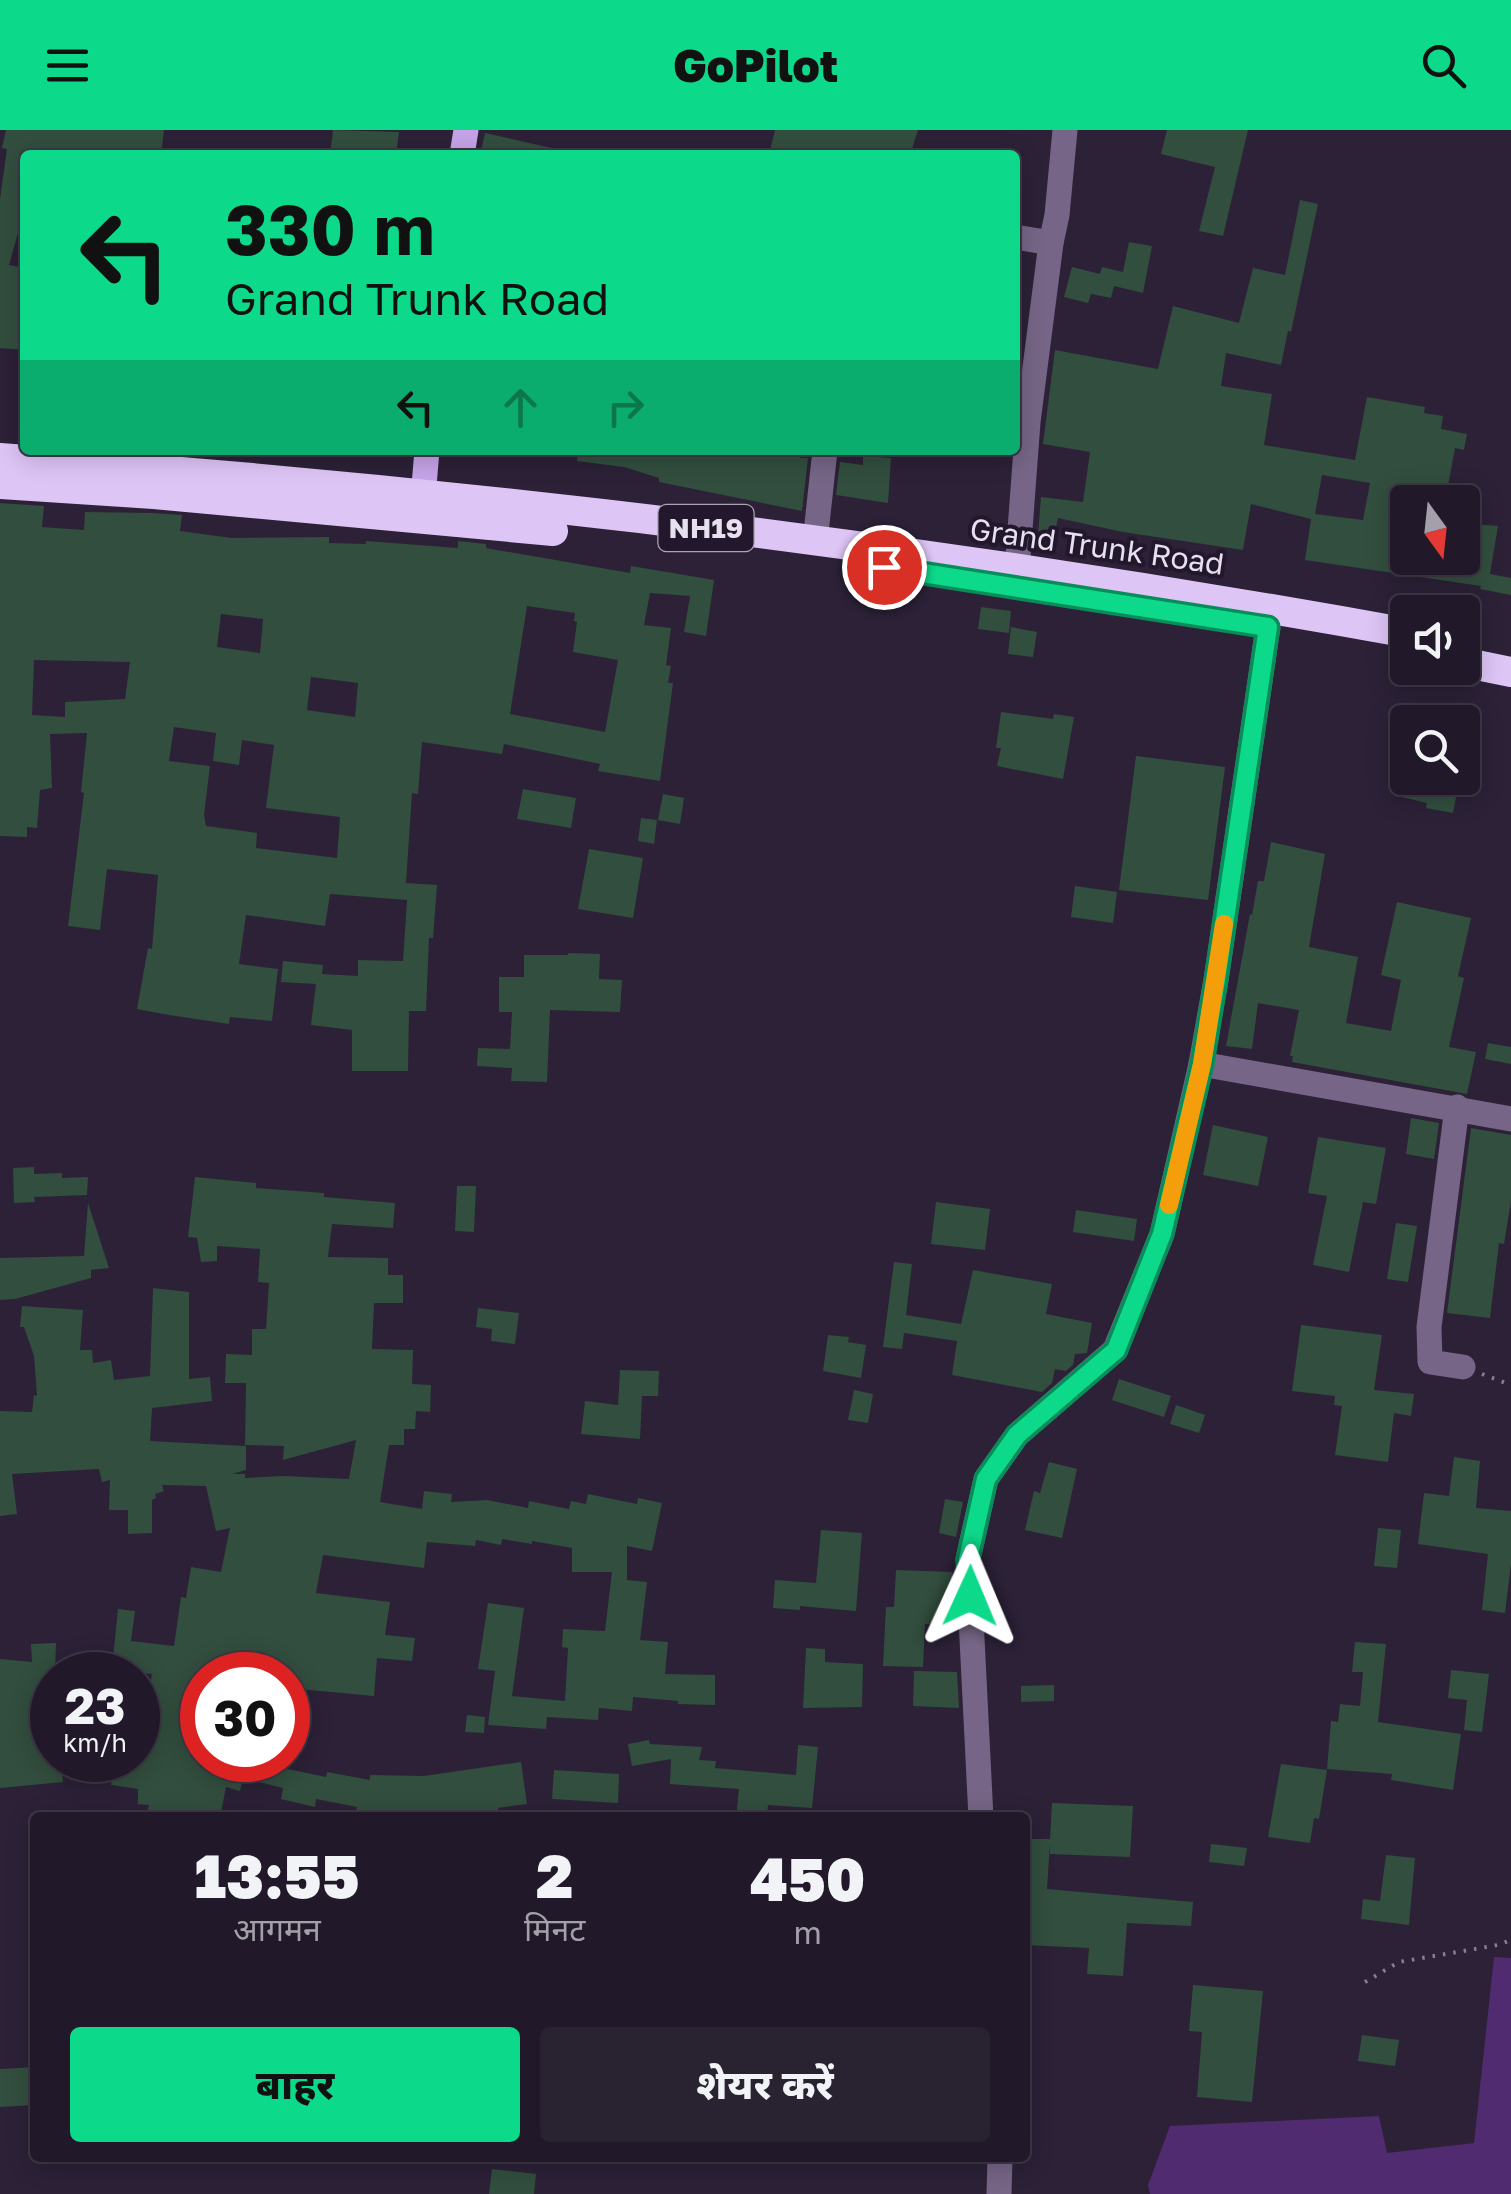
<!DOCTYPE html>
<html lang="hi">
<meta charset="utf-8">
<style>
body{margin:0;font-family:"Golos Text","Noto Sans Devanagari",sans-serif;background:#292231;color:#f1f3f6;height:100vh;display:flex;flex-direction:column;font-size:38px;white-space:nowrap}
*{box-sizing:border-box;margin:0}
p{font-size:32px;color:#a2a0a8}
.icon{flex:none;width:55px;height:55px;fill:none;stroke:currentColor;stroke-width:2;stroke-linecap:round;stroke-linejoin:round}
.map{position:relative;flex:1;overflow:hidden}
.drawer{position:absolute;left:30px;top:1682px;width:1000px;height:350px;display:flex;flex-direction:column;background:#211929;border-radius:10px;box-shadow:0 5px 25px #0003,0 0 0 2px #3e3846}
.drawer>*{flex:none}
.hud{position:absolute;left:20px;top:20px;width:1000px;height:305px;border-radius:10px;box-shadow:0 5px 25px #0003,0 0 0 2px #3e3846;background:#0dd98a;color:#111;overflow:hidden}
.needle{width:65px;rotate:165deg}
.tools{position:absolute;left:1390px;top:355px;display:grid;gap:20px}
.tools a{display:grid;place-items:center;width:90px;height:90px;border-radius:10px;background:#211929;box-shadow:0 5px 25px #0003,0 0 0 2px #3e3846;font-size:50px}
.speed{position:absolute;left:30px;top:1522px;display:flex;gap:20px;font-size:50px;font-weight:700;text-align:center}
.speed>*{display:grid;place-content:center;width:130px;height:130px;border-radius:50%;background:#211929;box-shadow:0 5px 25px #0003,0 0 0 2px #3e3846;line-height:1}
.speed small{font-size:25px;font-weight:400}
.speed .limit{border:15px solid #d22;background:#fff;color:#111}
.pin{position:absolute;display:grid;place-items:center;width:85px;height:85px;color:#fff;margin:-42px;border:5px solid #fff;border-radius:50%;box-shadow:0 2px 10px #0007}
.me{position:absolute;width:110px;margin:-55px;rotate:1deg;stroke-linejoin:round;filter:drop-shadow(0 0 8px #0008)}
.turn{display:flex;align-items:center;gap:35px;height:210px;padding:0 40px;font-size:45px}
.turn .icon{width:130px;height:130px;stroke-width:2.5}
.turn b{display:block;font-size:70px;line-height:85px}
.lanes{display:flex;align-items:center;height:95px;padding:0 40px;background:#0003;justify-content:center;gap:50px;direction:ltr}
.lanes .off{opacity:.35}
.eta{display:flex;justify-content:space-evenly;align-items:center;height:170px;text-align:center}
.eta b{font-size:60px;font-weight:800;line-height:70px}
.button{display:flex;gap:20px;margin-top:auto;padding:20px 40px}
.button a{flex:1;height:115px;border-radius:10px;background:#0dd98a;color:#111;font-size:40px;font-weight:800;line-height:115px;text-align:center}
.button a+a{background:#292231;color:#f1f3f6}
header{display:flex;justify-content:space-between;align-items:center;height:130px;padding:0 40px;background:#0dd98a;color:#111;font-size:45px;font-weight:800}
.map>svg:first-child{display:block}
.green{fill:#502b6f}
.building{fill:#324e3e;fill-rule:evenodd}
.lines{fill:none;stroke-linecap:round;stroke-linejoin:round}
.path{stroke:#877e91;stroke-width:4;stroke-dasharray:2.5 8;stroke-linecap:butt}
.minor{stroke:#766586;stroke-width:25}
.major{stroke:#c6a3e8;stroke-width:25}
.highway{stroke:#ddc5f6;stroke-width:30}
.route-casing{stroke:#088d5a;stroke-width:25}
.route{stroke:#0dd98a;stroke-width:18}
.slow{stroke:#f59e0b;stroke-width:18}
.labels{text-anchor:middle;stroke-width:8;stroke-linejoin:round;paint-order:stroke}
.shield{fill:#23172d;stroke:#aca4b5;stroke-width:2.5}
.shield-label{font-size:28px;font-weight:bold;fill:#e7e0ef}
.street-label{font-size:30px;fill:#e7e0ef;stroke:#23172d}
</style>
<header><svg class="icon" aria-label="menu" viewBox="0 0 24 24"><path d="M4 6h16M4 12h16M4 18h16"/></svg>GoPilot<svg class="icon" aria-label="search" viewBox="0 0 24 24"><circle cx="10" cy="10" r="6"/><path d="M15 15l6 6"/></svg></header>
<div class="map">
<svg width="1511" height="2064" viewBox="0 0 1511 2064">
<rect width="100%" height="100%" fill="#2c2137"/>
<path class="green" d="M 1494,1827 L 1511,1828 L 1511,2064 L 1150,2064 L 1148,2055 L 1170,1996 L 1379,1986 L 1387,2023 L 1474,2013 Z"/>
<g class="building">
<path d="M 6,0 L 164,0 L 161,25 L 106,19 L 105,25 L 25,25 L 25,78 L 9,135 L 25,138 L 25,220 L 0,218 L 0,69 L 7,19 L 2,18 Z"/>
<path d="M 333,0 L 399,2 L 396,25 L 330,25 Z"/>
<path d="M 775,0 L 918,0 L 910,25 L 769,25 Z"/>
<path d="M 1167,0 L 1248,0 L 1223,106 L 1199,101 L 1215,37 L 1161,24 Z"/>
<path d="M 485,3 L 552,18 L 551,25 L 480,25 Z"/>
<path d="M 1300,70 L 1318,74 L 1291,202 L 1288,201 L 1281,235 L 1226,223 L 1221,256 L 1272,264 L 1264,315 L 1355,330 L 1367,267 L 1425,277 L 1424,283 L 1443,286 L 1441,299 L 1467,304 L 1464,320 L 1455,318 L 1445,372 L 1407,372 L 1400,407 L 1408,408 L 1408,428 L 1462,428 L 1462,393 L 1498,396 L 1490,444 L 1511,448 L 1511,465 L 1480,459 L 1481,456 L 1305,430 L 1311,389 L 1251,374 L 1243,420 L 1123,402 L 1058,388 L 1054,407 L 1038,405 L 1041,367 L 1083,372 L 1090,322 L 1043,314 L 1055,220 L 1158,239 L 1173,176 L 1239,193 L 1253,138 L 1285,145 ZM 1322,345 L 1370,353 L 1363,390 L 1315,384 Z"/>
<path d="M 1129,112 L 1152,116 L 1143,163 L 1114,156 L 1111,168 L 1091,164 L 1088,173 L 1064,167 L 1072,137 L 1100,144 L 1102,137 L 1123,142 Z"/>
<path d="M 578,320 L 801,320 L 800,328 L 808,328 L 802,381 L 659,352 L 659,348 L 624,337 L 577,331 Z"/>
<path d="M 863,326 L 891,328 L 888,373 L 836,365 L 840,332 L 863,335 Z"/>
<path d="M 0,373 L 44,376 L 42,397 L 84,400 L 85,382 L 153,383 L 182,385 L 180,401 L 232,408 L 329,407 L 329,413 L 366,414 L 366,411 L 458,418 L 458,411 L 486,414 L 486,418 L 630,443 L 631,436 L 714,450 L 706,506 L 684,502 L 690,466 L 650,463 L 644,495 L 671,498 L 666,535 L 671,536 L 668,553 L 673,553 L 660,651 L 598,641 L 600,634 L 504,614 L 502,624 L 422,612 L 418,664 L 412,663 L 406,753 L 437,755 L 433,808 L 429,808 L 426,881 L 409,881 L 408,941 L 352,941 L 352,900 L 311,895 L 316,854 L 281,852 L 283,831 L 323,835 L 322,844 L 358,846 L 358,830 L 403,831 L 407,770 L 330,764 L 325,796 L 246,785 L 239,834 L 278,839 L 272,891 L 230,887 L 229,894 L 169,885 L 137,879 L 148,818 L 152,819 L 158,745 L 107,739 L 100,800 L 68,796 L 84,663 L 81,662 L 87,603 L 50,604 L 52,658 L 40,660 L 37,698 L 27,697 L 27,707 L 0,706 ZM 527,476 L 575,483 L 574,491 L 577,492 L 573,522 L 618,530 L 605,602 L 510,584 ZM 221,484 L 263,489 L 260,523 L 217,517 ZM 34,530 L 130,532 L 125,569 L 65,572 L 65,587 L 32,585 ZM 311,547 L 358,553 L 355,587 L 307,580 ZM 174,597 L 216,603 L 213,631 L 239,635 L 242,610 L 274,615 L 266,678 L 340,687 L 337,728 L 256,718 L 257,703 L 206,696 L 204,685 L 210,636 L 169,631 Z"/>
<path d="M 981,477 L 1011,481 L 1009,503 L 978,499 Z"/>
<path d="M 1011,497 L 1037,502 L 1033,527 L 1008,524 Z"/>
<path d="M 1001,582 L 1053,589 L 1054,584 L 1074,587 L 1063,649 L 997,636 L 1001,618 L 996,618 Z"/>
<path d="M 1136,626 L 1225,637 L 1208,770 L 1119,760 Z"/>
<path d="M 1406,648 L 1427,648 L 1426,651 L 1458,657 L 1453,683 L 1426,678 L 1427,673 L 1402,667 Z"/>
<path d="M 523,659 L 576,668 L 571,698 L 517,689 Z"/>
<path d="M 663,664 L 684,668 L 680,694 L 658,690 Z"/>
<path d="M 641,688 L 657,690 L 654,714 L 638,711 Z"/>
<path d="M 1271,712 L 1325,724 L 1309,817 L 1358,827 L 1346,893 L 1391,901 L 1401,850 L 1381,845 L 1397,772 L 1471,788 L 1458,846 L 1464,848 L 1449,917 L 1476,922 L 1467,964 L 1292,932 L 1293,926 L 1290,926 L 1299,880 L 1258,873 L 1252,919 L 1226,916 L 1250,784 L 1252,785 L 1258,751 L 1264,751 Z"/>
<path d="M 589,719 L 643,728 L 633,788 L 578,779 Z"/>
<path d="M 1075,756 L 1117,762 L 1113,793 L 1071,787 Z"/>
<path d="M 568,823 L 600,824 L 599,849 L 622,850 L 620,882 L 550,880 L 547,952 L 511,951 L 512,938 L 477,936 L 478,918 L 510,919 L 512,882 L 499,882 L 499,847 L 524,847 L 524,825 L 568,825 Z"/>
<path d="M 1488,913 L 1511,917 L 1511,934 L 1485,929 Z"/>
<path d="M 1411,988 L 1439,993 L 1434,1029 L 1406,1024 Z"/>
<path d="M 1213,995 L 1268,1007 L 1258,1056 L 1203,1045 Z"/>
<path d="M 1471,998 L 1511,1005 L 1511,1071 L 1504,1114 L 1499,1113 L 1490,1188 L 1447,1183 Z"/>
<path d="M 1318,1007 L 1386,1018 L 1376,1074 L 1363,1072 L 1349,1142 L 1313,1135 L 1327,1066 L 1308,1063 Z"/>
<path d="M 34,1037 L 34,1044 L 62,1043 L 62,1048 L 88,1047 L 87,1065 L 34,1067 L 35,1072 L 14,1073 L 13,1038 Z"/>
<path d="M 195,1047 L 256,1053 L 256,1058 L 324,1063 L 324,1067 L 395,1073 L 393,1098 L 332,1094 L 328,1127 L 388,1128 L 388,1145 L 403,1145 L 403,1173 L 374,1173 L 372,1219 L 413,1220 L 412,1254 L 431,1255 L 430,1282 L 416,1281 L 415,1299 L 404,1299 L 404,1315 L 389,1315 L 380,1372 L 422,1379 L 424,1361 L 452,1364 L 451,1372 L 487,1370 L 528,1378 L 529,1371 L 569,1379 L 571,1371 L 586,1374 L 588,1364 L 637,1374 L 638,1368 L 662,1373 L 652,1421 L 627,1416 L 627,1450 L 647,1452 L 640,1510 L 668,1512 L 665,1544 L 715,1545 L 715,1575 L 678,1574 L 678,1571 L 633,1567 L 632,1581 L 599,1578 L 598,1590 L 547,1587 L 546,1599 L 488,1595 L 495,1541 L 478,1539 L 488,1473 L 524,1478 L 512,1566 L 565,1571 L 568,1518 L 562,1517 L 563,1499 L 605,1501 L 612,1442 L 572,1442 L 572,1418 L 532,1411 L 532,1414 L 502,1409 L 501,1415 L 476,1410 L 475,1416 L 427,1412 L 424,1438 L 323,1425 L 316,1463 L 390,1472 L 385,1505 L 415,1508 L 412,1531 L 377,1528 L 374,1566 L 288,1558 L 288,1545 L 281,1545 L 283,1534 L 245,1530 L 243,1545 L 202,1545 L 202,1567 L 185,1564 L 179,1595 L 202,1600 L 202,1630 L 244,1630 L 326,1647 L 327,1642 L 370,1650 L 370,1645 L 424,1646 L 521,1632 L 527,1674 L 498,1678 L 499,1688 L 477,1688 L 476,1681 L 429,1688 L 355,1688 L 357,1677 L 316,1669 L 315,1677 L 281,1669 L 283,1658 L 243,1648 L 240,1661 L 226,1657 L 220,1688 L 146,1688 L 149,1675 L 138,1674 L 138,1659 L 111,1655 L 115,1630 L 138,1630 L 138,1602 L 142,1603 L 152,1544 L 112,1539 L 118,1479 L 135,1481 L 131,1511 L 174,1516 L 181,1467 L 186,1468 L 191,1437 L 221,1442 L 230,1398 L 216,1401 L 206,1356 L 162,1355 L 164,1361 L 155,1364 L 156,1368 L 152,1370 L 152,1403 L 128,1404 L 128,1380 L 109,1380 L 110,1350 L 102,1352 L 99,1339 L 12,1344 L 17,1384 L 0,1386 L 0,1281 L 32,1282 L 34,1265 L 37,1266 L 34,1226 L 24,1197 L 20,1197 L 22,1176 L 83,1180 L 80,1220 L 92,1220 L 93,1233 L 111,1230 L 114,1250 L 150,1246 L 153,1158 L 189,1162 L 189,1249 L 210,1247 L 212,1271 L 152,1278 L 150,1311 L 246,1316 L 246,1340 L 232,1344 L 245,1344 L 245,1348 L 283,1346 L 349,1349 L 356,1310 L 283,1330 L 284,1316 L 245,1315 L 246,1253 L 225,1253 L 226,1224 L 252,1225 L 252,1199 L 266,1199 L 269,1153 L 258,1152 L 260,1119 L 217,1116 L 217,1131 L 201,1132 L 197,1108 L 188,1107 Z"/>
<path d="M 457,1056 L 476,1056 L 474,1102 L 455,1101 Z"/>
<path d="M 936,1072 L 990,1079 L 985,1120 L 931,1114 Z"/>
<path d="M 88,1073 L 109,1138 L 91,1140 L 91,1148 L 15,1169 L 0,1170 L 0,1128 L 84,1126 Z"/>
<path d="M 1076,1080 L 1137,1089 L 1134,1111 L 1073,1102 Z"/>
<path d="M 1396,1093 L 1417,1096 L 1408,1152 L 1387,1149 Z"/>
<path d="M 894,1132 L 912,1134 L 906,1185 L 961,1194 L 973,1140 L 1052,1154 L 1046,1184 L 1092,1193 L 1087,1223 L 1075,1224 L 1073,1235 L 1066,1241 L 1055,1239 L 1052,1253 L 1042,1262 L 952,1245 L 957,1211 L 904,1203 L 902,1219 L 883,1217 Z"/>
<path d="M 478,1178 L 519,1183 L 515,1214 L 491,1211 L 492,1199 L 476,1197 Z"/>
<path d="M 1301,1195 L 1382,1205 L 1374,1260 L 1414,1264 L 1411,1286 L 1394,1283 L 1388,1332 L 1335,1325 L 1342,1276 L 1334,1275 L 1335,1266 L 1292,1261 Z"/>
<path d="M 828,1205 L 849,1207 L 848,1212 L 866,1215 L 861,1248 L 823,1241 Z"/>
<path d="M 620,1240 L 659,1241 L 658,1266 L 642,1266 L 640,1309 L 581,1304 L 585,1271 L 618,1275 Z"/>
<path d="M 1119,1249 L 1171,1266 L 1164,1287 L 1112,1270 Z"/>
<path d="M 854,1260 L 873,1264 L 868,1293 L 848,1290 Z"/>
<path d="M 1176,1275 L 1205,1285 L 1199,1303 L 1170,1294 Z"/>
<path d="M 1454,1327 L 1480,1331 L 1476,1378 L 1511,1381 L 1511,1434 L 1505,1483 L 1482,1480 L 1488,1424 L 1418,1414 L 1424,1363 L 1449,1366 Z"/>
<path d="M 1049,1332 L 1077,1339 L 1062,1408 L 1025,1400 L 1034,1361 L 1040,1363 Z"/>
<path d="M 945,1369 L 963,1372 L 956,1407 L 939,1403 Z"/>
<path d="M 1378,1398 L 1401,1400 L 1397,1438 L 1374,1436 Z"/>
<path d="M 821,1400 L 862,1403 L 856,1481 L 800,1476 L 800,1480 L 773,1478 L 775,1450 L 816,1453 Z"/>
<path d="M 896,1440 L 952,1442 L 954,1473 L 944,1473 L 943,1494 L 925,1494 L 923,1537 L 883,1536 L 886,1477 L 894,1477 Z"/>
<path d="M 1355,1512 L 1386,1514 L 1378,1592 L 1461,1604 L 1453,1660 L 1391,1650 L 1392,1644 L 1327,1639 L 1331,1591 L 1338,1592 L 1340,1574 L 1360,1576 L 1363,1542 L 1352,1542 Z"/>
<path d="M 56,1513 L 52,1630 L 61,1630 L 63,1652 L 0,1658 L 0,1529 L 32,1532 L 31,1514 Z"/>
<path d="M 806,1518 L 825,1519 L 825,1532 L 863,1534 L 862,1577 L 803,1578 Z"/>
<path d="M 1451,1540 L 1489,1544 L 1482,1602 L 1464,1600 L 1467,1570 L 1448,1568 Z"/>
<path d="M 914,1541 L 957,1542 L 959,1578 L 913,1576 Z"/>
<path d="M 1054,1555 L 1054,1571 L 1021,1572 L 1021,1556 Z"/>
<path d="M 467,1585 L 485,1587 L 484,1603 L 465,1602 Z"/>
<path d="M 649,1610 L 650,1614 L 702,1617 L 699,1630 L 716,1631 L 715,1638 L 796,1645 L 798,1615 L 818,1617 L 812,1678 L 768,1675 L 767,1688 L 736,1688 L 739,1659 L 670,1654 L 671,1629 L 632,1636 L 628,1614 Z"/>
<path d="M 1281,1634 L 1327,1640 L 1319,1689 L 1314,1688 L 1310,1713 L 1268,1707 Z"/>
<path d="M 554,1640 L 619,1644 L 618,1673 L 552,1669 Z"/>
<path d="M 1052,1673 L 1133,1676 L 1130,1727 L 1050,1724 L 1050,1713 L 1047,1759 L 1193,1772 L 1191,1796 L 1127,1793 L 1123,1846 L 1087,1844 L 1089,1818 L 1025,1815 L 1025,1709 L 1050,1709 Z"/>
<path d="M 1211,1714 L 1247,1718 L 1244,1736 L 1209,1732 Z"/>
<path d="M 1386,1725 L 1415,1728 L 1409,1795 L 1361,1789 L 1363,1769 L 1380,1771 Z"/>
<path d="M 1193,1855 L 1263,1861 L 1252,1972 L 1197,1967 L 1202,1902 L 1189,1901 Z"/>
<path d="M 1362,1905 L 1399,1910 L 1395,1936 L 1358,1931 Z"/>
<path d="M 35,1937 L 35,1975 L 0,1977 L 0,1939 Z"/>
<path d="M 492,2039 L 536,2044 L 534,2064 L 489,2064 Z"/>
</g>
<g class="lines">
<g class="path">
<path d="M 1482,1244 L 1511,1255"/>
<path d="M 1365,1852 L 1399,1832 L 1498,1815 L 1511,1810"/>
</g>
<g class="minor">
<path d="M 1015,107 L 1051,113 L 1057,85 L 1065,0"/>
<path d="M 815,412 L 825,320"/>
<path d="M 1017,440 L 1028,292 L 1051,113"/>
<path d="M 1201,934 L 1511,989"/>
<path d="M 1457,977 L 1429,1197 L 1430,1232 L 1463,1237"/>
<path d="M 981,1688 L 968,1429 L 986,1349 L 1017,1305 L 1115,1220 L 1162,1104 L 1201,934 L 1216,850 L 1268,497"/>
<path d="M 999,2064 L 1000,2028"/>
</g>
<g class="major">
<path d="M 462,25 L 466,0"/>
<path d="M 422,380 L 427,320"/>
</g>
<g class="highway">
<path d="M 0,328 C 469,361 945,419 1408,503"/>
<path d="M 0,354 L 154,364 L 553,401"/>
<path d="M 1462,532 L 1511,542"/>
</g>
</g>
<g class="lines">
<g class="route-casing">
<path id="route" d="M 884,437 L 1268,497 L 1216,850 L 1202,934 L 1162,1104 L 1116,1220 L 1017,1305 L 986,1349 L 968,1429 L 970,1466"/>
</g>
<use href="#route" class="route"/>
<path class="slow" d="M 1169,1075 L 1202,934 L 1224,794"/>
</g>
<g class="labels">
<rect class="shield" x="658.5" y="375" width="95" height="46" rx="8"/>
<g class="shield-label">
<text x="706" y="408">NH19</text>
</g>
<g class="street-label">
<text transform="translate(1097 417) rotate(8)" y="10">Grand Trunk Road</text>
</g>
</g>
</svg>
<div class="tools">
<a><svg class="needle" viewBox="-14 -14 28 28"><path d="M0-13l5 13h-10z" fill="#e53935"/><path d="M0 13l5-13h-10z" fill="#a2a0a8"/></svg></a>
<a><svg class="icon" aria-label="sound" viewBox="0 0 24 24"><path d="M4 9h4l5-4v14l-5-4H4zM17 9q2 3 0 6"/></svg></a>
<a><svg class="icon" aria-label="search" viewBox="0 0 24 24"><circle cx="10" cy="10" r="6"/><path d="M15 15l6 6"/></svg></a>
</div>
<div class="speed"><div>23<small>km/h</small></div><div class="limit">30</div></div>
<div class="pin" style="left:884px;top:437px;background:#d93025"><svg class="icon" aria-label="arrive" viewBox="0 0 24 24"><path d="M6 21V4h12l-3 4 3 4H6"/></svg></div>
<svg class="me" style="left:970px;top:1466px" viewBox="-20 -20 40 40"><path d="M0-17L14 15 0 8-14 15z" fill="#0dd98a" stroke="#fff" stroke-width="4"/></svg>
<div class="hud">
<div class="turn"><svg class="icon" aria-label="left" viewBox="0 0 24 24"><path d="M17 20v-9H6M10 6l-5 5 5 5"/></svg><div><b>330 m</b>Grand Trunk Road</div></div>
<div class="lanes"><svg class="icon" aria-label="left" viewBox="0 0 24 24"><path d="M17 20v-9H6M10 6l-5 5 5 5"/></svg><svg class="icon off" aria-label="ahead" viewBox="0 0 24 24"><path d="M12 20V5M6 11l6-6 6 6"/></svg><svg class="icon off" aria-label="right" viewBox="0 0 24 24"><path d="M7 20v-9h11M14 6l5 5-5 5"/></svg></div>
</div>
<section class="drawer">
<div class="eta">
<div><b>13:55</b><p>आगमन</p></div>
<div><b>2</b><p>मिनट</p></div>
<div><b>450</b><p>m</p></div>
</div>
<div class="button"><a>बाहर</a><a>शेयर करें</a></div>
</section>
</div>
